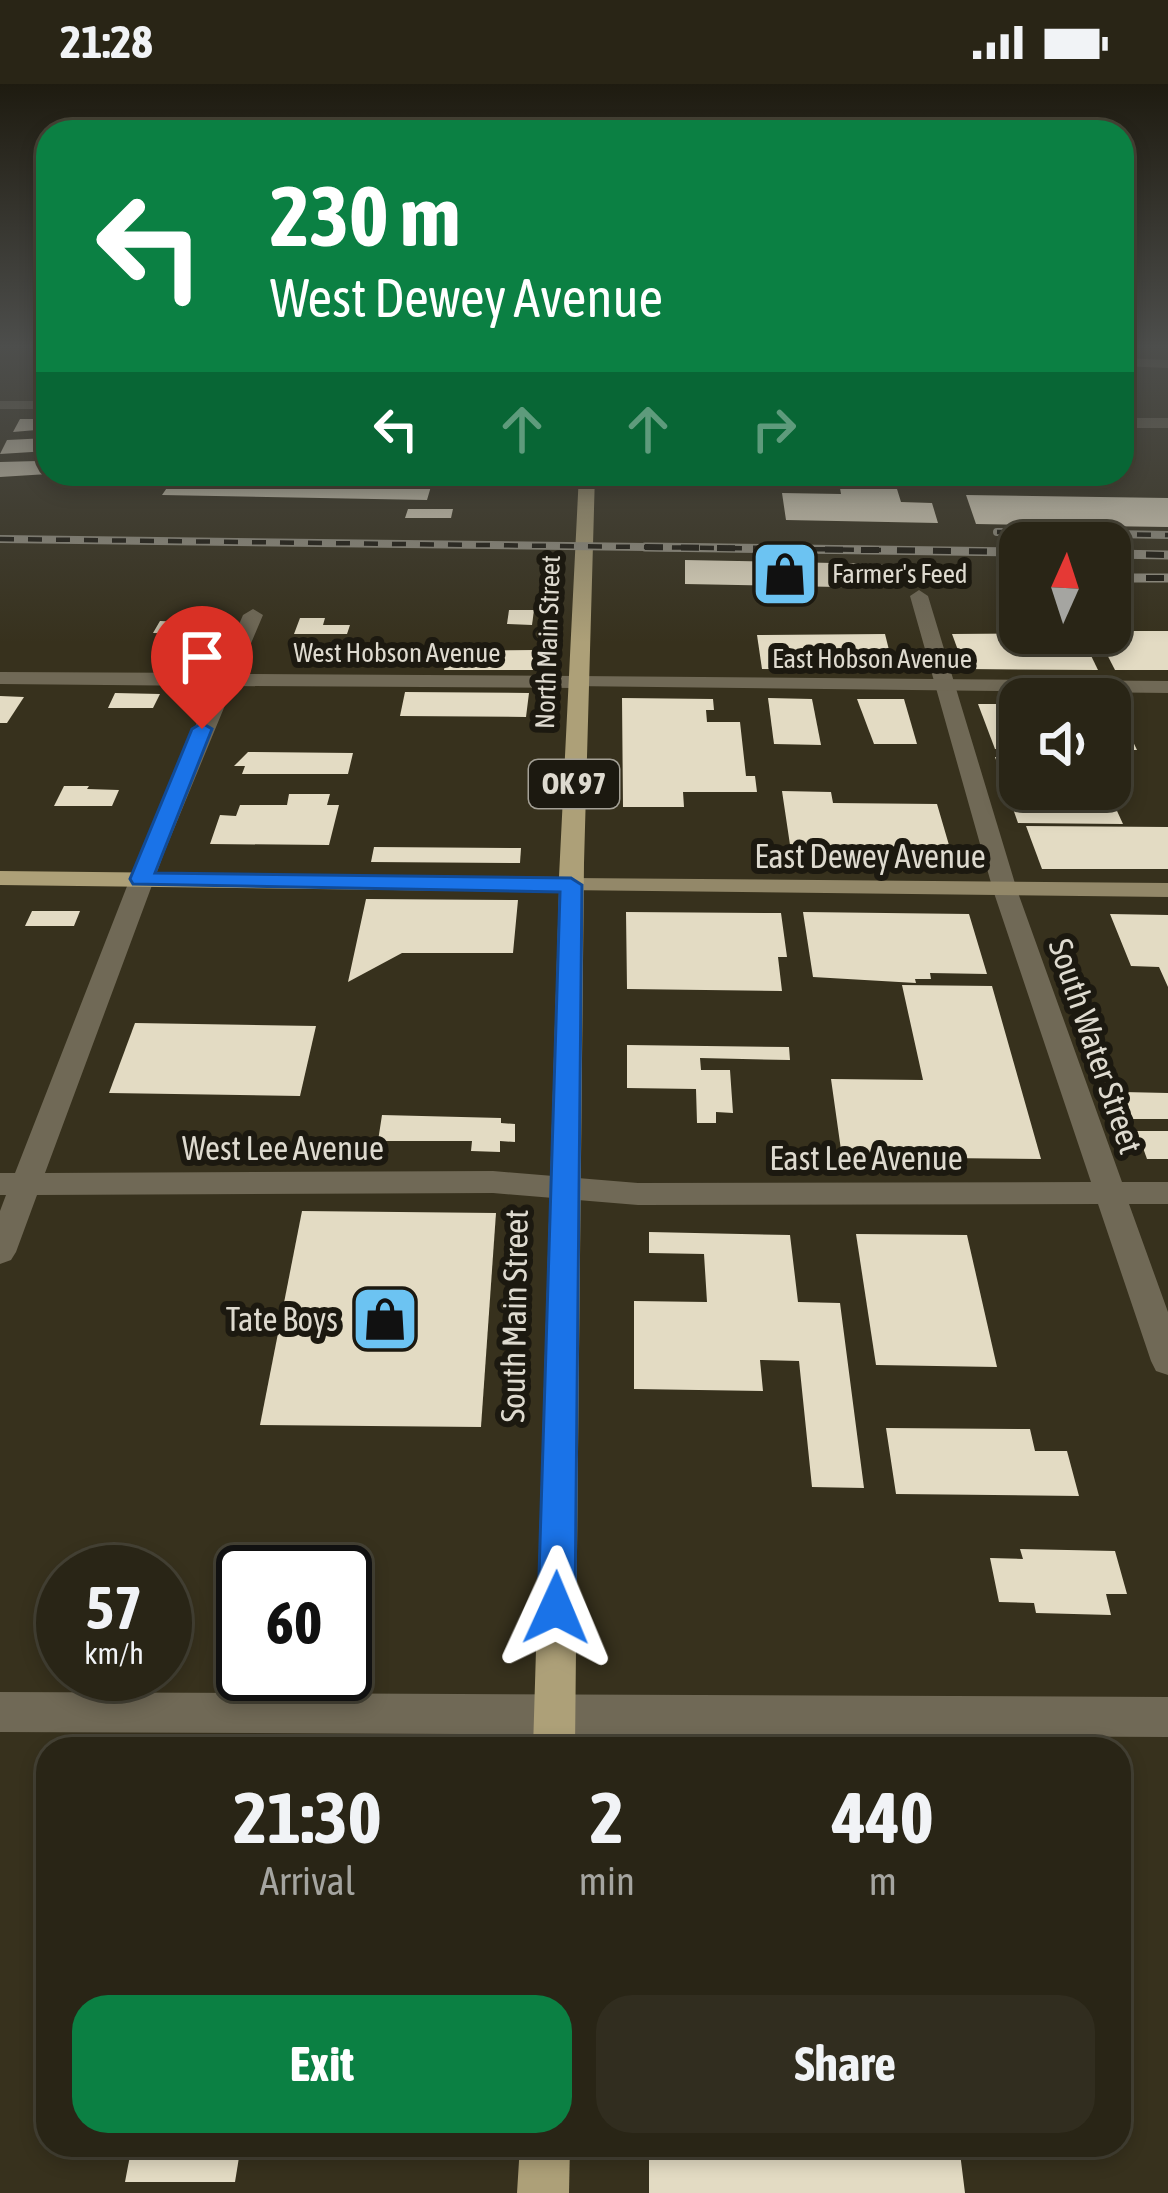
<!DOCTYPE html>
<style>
body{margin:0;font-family:"Asap Condensed",sans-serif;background:#312d1f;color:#f1f3f6;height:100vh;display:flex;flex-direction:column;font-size:45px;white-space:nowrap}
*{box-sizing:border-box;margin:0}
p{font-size:39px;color:#a5a5a1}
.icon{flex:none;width:66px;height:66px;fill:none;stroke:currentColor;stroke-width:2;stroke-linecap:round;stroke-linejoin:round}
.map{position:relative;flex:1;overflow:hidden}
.details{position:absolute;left:36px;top:1653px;width:1095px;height:420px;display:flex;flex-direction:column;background:#292516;border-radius:36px;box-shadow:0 6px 18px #0003,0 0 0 3px #454235}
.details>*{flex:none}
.hud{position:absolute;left:36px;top:36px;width:1098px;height:366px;border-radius:36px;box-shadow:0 6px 18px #0003,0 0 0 3px #454235;background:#0b8043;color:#fff;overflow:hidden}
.needle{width:78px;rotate:3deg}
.buttons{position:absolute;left:999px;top:438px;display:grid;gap:24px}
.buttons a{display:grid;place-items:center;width:132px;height:132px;border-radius:24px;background:#292516;box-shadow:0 6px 18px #0003,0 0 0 3px #454235;font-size:60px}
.speed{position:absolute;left:36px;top:1461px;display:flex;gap:24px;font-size:60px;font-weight:700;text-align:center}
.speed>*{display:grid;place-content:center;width:156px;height:156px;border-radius:50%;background:#292516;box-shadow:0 6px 18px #0003,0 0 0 3px #454235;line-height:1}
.speed small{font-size:30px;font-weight:400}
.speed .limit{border:6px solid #111;border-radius:18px;background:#fff;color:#111}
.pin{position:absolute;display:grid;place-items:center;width:102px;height:102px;color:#fff;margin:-123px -51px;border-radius:50% 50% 50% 0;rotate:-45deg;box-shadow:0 0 12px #0007}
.pin .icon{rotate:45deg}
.me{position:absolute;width:132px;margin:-66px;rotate:1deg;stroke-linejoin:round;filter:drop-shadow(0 0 9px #0008)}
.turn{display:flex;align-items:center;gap:42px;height:252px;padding:0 36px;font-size:54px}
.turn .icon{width:156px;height:156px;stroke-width:2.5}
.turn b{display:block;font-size:84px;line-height:102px}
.lanes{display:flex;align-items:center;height:114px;padding:0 36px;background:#0003;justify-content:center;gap:60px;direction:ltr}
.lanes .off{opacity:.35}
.eta{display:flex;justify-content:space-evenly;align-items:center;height:204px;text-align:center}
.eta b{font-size:72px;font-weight:700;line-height:84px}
.action{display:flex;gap:24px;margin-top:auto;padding:24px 36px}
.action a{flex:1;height:138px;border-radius:36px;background:#0b8043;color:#fff;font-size:48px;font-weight:700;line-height:138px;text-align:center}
.action a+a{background:#312d1f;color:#f1f3f6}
.status{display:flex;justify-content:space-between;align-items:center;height:84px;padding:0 60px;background:#292516;direction:ltr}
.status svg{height:33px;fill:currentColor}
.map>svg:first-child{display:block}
.building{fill:#e3dbc3}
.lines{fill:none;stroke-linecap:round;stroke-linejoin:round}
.minor{fill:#706956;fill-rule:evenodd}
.tertiary{fill:#706956;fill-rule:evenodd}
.secondary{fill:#938869;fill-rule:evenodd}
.primary{fill:#ada078;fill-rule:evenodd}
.rail-far1-casing{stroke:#969283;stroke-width:8}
.rail-casing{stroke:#969283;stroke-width:9}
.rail-far1{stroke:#1c1910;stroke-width:4.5;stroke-dasharray:14;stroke-linecap:butt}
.rail{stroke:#1c1910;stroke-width:6;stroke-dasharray:18;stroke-linecap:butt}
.route{fill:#1a73e8;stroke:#114b97;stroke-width:3}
.labels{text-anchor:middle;stroke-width:12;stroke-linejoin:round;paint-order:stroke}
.far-poi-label{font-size:27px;fill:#dedacf;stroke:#1c1910;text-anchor:start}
.far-street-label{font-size:27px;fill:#dedacf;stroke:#1c1910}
.shield{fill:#1c1910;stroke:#a4a096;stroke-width:3}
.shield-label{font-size:30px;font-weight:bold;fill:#dedacf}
.street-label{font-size:33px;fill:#dedacf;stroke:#1c1910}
.poi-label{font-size:33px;fill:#dedacf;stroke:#1c1910;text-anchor:end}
</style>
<div class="status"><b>21:28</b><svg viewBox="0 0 49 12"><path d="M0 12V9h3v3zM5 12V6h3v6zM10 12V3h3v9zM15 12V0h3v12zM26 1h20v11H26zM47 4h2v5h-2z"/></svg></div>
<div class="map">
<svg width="1168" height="2109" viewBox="0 0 1168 2109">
<rect width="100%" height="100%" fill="#37311d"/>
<g class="building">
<path d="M 20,335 L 48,335 L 48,345 L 13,348 Z"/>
<path d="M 48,354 L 48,367 L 0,370 L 7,356 Z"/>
<path d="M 38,377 L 48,379 L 48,390 L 0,393 L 0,378 Z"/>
<path d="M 346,391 L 427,393 L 425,399 L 432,399 L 427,416 L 162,411 L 173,395 L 343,398 Z"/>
<path d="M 840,404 L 897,405 L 901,418 L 932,419 L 938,439 L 786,436 L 782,409 L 841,410 Z"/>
<path d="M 966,411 L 1168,414 L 1168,443 L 976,440 Z"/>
<path d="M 408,425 L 453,425 L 451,434 L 405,434 Z"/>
<path d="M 685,476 L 882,480 L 888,504 L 685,500 Z"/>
<path d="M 509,526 L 534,526 L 532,541 L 507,540 Z"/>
<path d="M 300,534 L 325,534 L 323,541 L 350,541 L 347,550 L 294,550 Z"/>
<path d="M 160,537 L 203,539 L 196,550 L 153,549 Z"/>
<path d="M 1110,547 L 1168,547 L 1168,586 L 1115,586 L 1096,549 Z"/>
<path d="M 1080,549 L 1098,586 L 965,585 L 952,550 Z"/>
<path d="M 885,550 L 894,586 L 762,585 L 757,551 Z"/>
<path d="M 535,566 L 533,586 L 444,586 L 448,567 Z"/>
<path d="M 405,608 L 529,609 L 526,633 L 400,632 Z"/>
<path d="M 115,609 L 160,610 L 153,624 L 108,624 Z"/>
<path d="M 0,612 L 24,613 L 7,639 L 0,639 Z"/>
<path d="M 622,614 L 713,615 L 714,626 L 706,626 L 707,638 L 740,638 L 746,692 L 755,692 L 757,708 L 683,708 L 684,723 L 623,723 Z"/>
<path d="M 768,614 L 812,615 L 821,661 L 774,660 Z"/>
<path d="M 857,615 L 904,615 L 917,660 L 874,660 Z"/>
<path d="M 978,620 L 1020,620 L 1020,666 L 995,665 Z"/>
<path d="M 1110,620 L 1115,620 L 1137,666 L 1110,666 Z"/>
<path d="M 248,668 L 353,669 L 348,690 L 242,690 L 245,682 L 234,682 Z"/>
<path d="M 995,673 L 1020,673 L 1020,705 L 1107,705 L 1123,740 L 1018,739 Z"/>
<path d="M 64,702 L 89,702 L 87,705 L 119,706 L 112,722 L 54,722 Z"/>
<path d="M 782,707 L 831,708 L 833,719 L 937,720 L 956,785 L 793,781 Z"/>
<path d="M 289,710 L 330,710 L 327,721 L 339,721 L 329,761 L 210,760 L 220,731 L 236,732 L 240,721 L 287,721 Z"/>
<path d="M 1026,742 L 1168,743 L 1168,785 L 1042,785 Z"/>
<path d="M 374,763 L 521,764 L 520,779 L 371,778 Z"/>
<path d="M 366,815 L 518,816 L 513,869 L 402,869 L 348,898 Z"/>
<path d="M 32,827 L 80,827 L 74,842 L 25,842 Z"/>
<path d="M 626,828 L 781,829 L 787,873 L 778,873 L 782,907 L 627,905 Z"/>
<path d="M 803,828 L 969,830 L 987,890 L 930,889 L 931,895 L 915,895 L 916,899 L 813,893 Z"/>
<path d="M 1110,830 L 1168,831 L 1168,903 L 1159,883 L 1131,882 Z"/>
<path d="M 902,901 L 992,902 L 1041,1075 L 842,1073 L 831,995 L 923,996 Z"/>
<path d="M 135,939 L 316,942 L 300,1012 L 109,1009 Z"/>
<path d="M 627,961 L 789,963 L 790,976 L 700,974 L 701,986 L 730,986 L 733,1029 L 716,1028 L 716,1039 L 697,1039 L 696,1005 L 627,1004 Z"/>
<path d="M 1123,1008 L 1168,1009 L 1168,1035 L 1133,1035 Z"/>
<path d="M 382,1031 L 501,1034 L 501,1039 L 515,1040 L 515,1058 L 500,1057 L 500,1068 L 471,1067 L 472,1057 L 378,1057 Z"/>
<path d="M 1137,1047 L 1168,1047 L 1168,1075 L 1147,1075 Z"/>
<path d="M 302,1127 L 496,1129 L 481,1343 L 260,1341 Z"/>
<path d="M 649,1148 L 790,1151 L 798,1218 L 840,1219 L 864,1404 L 812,1403 L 799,1277 L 760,1276 L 763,1307 L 634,1305 L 634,1217 L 707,1218 L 704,1170 L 649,1169 Z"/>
<path d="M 856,1150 L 967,1151 L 997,1283 L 876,1281 Z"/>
<path d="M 886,1344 L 1030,1345 L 1035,1367 L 1067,1367 L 1079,1412 L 896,1410 Z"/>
<path d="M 1020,1465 L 1115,1467 L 1127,1510 L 1106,1510 L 1111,1531 L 1036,1529 L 1034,1519 L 999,1518 L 990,1474 L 1023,1475 Z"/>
<path d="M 132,2061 L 241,2061 L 235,2098 L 125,2098 Z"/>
<path d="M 649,2061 L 959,2061 L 965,2109 L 649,2109 Z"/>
</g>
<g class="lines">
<g class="minor">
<rect x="0" y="317" width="48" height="8"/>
<rect x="1122" y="334" width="46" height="10"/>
<path d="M 919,506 L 928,512 L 1017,806 L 1122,1098 L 1168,1098 L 1168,1120 L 1129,1120 L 1168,1228 L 1168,1291 L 1156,1287 L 1151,1277 L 1098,1120 L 638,1121 L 493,1109 L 37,1111 L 16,1168 L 11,1176 L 0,1180 L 0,1127 L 6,1111 L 0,1111 L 0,1089 L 15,1089 L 140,769 L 213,602 L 0,600 L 0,588 L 218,589 L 243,531 L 253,525 L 263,531 L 238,590 L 577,592 L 587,598 L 577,604 L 233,602 L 164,769 L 45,1089 L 493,1087 L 638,1099 L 1091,1098 L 993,806 L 910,512 Z"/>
<path d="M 0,1608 L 1168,1613 L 1168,1653 L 0,1648 Z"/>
</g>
<g class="tertiary">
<path d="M 1122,274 L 1168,276 L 1168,284 L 1122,282 Z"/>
<path d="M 577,592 L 1168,597 L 1168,609 L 570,602 L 570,594 Z"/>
</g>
<path class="secondary" d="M 571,794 L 1168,799 L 1168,813 L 562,806 L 559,801 L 562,796 Z"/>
<g class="primary">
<path d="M 579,390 L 595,390 L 584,779 L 575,1665 L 533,1665 L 559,808 L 0,801 L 0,787 L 559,793 Z"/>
<path d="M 520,2061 L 570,2061 L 569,2109 L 517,2109 Z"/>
</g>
<g class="rail-far1-casing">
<g id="rail-far1">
<path d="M 997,448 L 1168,451"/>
<path d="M 0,455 L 881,466"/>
</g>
</g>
<g class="rail-casing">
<g id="rail">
<path d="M 645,463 L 1020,468"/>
<path d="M 1110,470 L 1168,471"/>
<path d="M 1110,494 L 1168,494"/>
</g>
</g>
<use href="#rail-far1" class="rail-far1"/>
<use href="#rail" class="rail"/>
</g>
<linearGradient id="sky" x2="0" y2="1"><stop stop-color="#1e1b10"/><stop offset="0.47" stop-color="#4d4e4c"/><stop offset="1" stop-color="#4d4e4c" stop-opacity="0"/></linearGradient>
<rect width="1168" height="559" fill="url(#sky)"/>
<path class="route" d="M 202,639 L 212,645 L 155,789 L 571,794 L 582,801 L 575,1524 L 569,1535 L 556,1540 L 544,1535 L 538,1524 L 560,808 L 133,800 L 130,795 L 192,645 Z"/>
<defs>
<g id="shop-square" transform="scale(3.45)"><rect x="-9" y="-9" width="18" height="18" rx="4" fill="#6cc3f2" stroke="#1c1910"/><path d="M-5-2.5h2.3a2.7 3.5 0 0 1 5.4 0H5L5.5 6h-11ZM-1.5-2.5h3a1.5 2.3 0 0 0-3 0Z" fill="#111"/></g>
</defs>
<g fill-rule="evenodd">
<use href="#shop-square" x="785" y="490"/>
<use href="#shop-square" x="385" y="1235"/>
</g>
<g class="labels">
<g class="far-poi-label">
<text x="832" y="499">Farmer's Feed</text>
</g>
<g class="far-street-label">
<text transform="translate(548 558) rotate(-88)" y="9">North Main Street</text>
<text x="397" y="578">West Hobson Avenue</text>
<text x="872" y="584">East Hobson Avenue</text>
</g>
<rect class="shield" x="529" y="676" width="90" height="48" rx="9"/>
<g class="shield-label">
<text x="574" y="710">OK 97</text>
</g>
<g class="street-label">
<text x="870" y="784">East Dewey Avenue</text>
<text transform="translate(1096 962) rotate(71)" y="12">South Water Street</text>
<text x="283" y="1076">West Lee Avenue</text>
<text x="866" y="1086">East Lee Avenue</text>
<text transform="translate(514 1232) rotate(-89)" y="12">South Main Street</text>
</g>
<g class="poi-label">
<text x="338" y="1247">Tate Boys</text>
</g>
</g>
</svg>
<div class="buttons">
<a><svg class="needle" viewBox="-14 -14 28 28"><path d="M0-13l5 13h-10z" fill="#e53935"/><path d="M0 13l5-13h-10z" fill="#a5a5a1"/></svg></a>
<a><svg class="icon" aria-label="sound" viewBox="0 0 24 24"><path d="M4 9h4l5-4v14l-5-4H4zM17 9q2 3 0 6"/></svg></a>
</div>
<div class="speed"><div>57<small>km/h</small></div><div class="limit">60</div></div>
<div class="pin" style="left:202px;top:645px;background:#d93025"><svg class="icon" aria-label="arrive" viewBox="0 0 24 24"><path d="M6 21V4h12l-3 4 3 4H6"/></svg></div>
<svg class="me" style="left:556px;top:1524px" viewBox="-20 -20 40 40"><path d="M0-17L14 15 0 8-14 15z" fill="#1a73e8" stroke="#fff" stroke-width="4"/></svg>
<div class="hud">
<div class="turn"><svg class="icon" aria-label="left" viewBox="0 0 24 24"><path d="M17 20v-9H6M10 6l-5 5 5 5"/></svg><div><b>230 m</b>West Dewey Avenue</div></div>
<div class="lanes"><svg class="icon" aria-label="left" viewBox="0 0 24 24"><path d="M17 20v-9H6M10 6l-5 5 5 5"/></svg><svg class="icon off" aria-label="ahead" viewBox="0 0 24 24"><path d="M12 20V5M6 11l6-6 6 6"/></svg><svg class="icon off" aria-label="ahead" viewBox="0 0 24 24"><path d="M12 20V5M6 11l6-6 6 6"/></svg><svg class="icon off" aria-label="right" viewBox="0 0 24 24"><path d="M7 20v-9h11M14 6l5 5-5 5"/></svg></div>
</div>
<section class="details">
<div class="eta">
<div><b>21:30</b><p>Arrival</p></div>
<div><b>2</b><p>min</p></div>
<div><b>440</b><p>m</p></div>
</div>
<div class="action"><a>Exit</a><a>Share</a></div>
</section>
</div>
